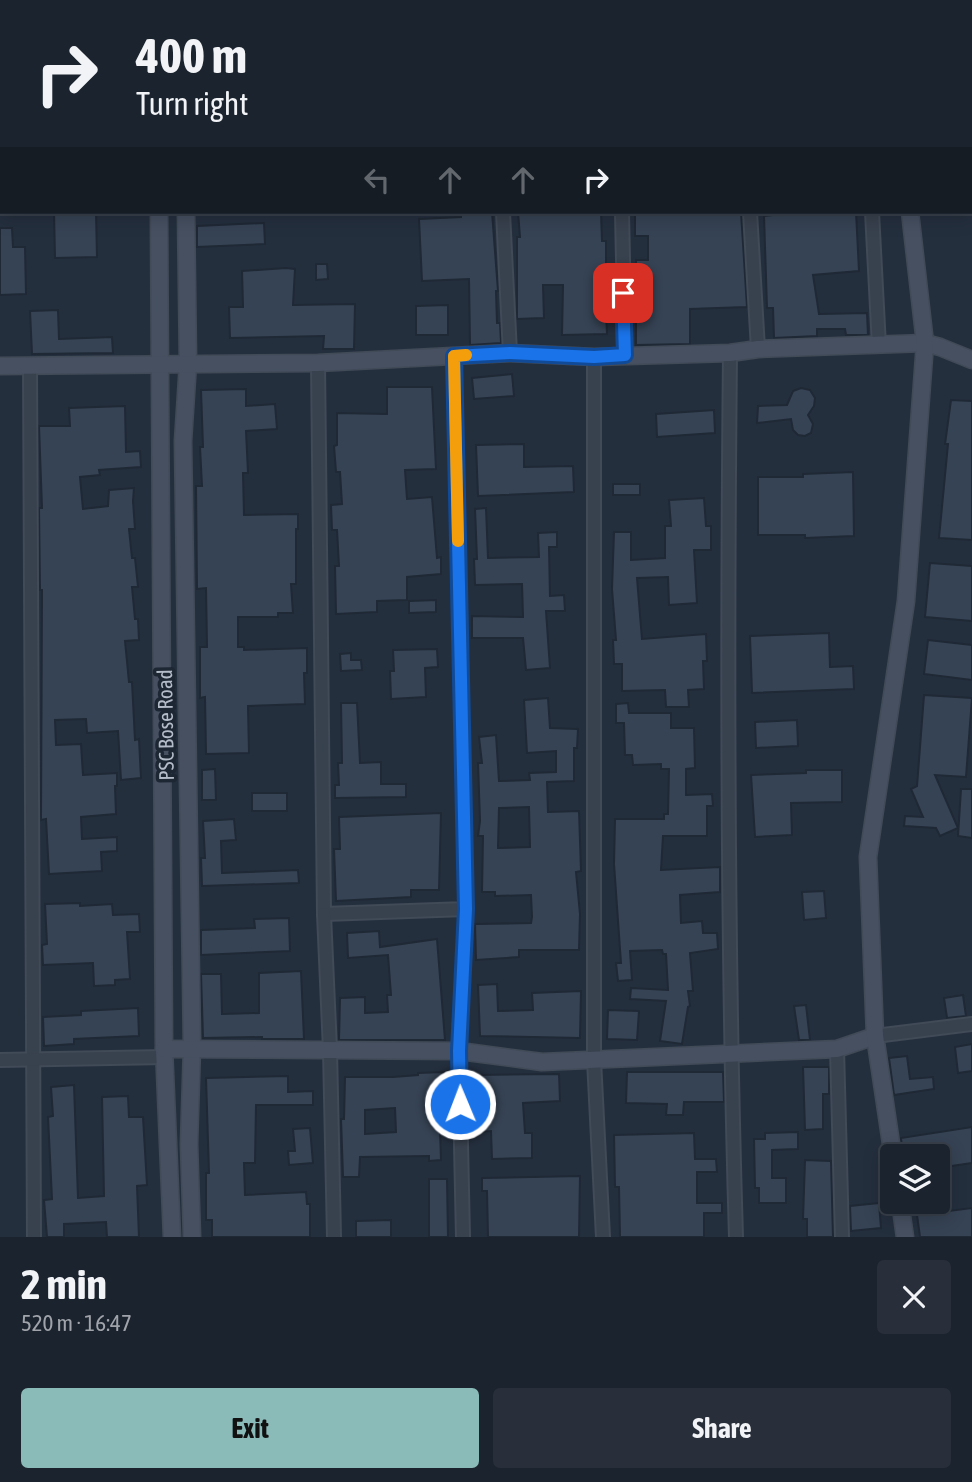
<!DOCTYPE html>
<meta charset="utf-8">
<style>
body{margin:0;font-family:"Asap Condensed",sans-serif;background:#282f3a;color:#f1f3f6;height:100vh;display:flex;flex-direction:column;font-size:26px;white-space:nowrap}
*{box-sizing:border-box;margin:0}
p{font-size:23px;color:#a0a4aa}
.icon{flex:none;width:38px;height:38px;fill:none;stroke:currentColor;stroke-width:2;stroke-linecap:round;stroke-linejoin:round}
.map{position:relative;height:1237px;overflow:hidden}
.details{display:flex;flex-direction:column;background:#1b232e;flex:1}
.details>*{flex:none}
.guide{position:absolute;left:0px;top:0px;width:973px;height:214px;box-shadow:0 4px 18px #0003,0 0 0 2px #39404a;background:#1b232e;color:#f1f3f6;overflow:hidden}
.fabs{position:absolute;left:880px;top:1144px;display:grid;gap:14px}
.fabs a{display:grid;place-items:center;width:70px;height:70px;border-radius:7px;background:#1b232e;box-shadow:0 4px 18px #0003,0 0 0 2px #39404a;font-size:35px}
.pin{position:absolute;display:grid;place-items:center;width:60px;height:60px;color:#fff;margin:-30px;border-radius:14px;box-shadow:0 4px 10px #0006}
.me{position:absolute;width:77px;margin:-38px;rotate:359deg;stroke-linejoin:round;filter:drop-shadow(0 0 5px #0008)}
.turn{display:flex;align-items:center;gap:24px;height:147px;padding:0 21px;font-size:32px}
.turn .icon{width:91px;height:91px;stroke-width:2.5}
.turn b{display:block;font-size:49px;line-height:60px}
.lanes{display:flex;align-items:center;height:66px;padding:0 21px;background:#0003;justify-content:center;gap:35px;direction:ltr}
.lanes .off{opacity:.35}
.round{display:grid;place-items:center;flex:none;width:74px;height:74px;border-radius:7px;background:#282f3a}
.overview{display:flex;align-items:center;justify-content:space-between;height:119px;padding:0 21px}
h1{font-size:42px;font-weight:700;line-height:52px}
.cta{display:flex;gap:14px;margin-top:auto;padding:14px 21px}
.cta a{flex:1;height:80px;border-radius:7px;background:#8bbbb9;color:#111;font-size:28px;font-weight:700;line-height:80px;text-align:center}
.cta a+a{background:#282f3a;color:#f1f3f6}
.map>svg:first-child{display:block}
.building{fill:#364354;stroke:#1f2835;stroke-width:2;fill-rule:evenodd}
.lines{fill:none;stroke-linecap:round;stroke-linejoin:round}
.street-casing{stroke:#414a57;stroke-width:16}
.secondary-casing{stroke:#414a57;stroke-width:19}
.street{stroke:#38414e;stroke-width:12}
.secondary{stroke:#465061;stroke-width:16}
.route-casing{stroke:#114b97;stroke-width:18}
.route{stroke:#1a73e8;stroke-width:12}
.slow{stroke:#f59e0b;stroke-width:12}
.labels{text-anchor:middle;stroke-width:7;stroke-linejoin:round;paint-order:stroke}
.street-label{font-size:21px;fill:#b4bcc9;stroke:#1d2633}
</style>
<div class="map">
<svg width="972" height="1237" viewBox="0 0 972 1237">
<rect width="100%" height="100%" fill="#242f3e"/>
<g class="building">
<path d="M 54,212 L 96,212 L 97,257 L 55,258 Z"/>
<path d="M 461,212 L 492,212 L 498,291 L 496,291 L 497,323 L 500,323 L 501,343 L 470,345 L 469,279 L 422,281 L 419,219 L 461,217 Z"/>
<path d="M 518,212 L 601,212 L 602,241 L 606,241 L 606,281 L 595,281 L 598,313 L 606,313 L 607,334 L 562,335 L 563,285 L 543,285 L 544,318 L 517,319 L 517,237 L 520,237 Z"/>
<path d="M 635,212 L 741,212 L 747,307 L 690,309 L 690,344 L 636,345 L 636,260 L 648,260 L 648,236 L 635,236 Z"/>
<path d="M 856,212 L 859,271 L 813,275 L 819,314 L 867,313 L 868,335 L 846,335 L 845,329 L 817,329 L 817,336 L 774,338 L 773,308 L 767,308 L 764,216 L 781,214 L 781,213 Z"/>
<path d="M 264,223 L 265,244 L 197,247 L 197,226 Z"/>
<path d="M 0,228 L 12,228 L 13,247 L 25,247 L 26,294 L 0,295 Z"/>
<path d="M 316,264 L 327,264 L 328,279 L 316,280 Z"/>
<path d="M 286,268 L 295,269 L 293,305 L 355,304 L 354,349 L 323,349 L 324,336 L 230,338 L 229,307 L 243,307 L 242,271 Z"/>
<path d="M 448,305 L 448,335 L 416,335 L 416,306 Z"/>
<path d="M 58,310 L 59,339 L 112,337 L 113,353 L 32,354 L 30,311 Z"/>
<path d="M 512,374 L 514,396 L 474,399 L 472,378 Z"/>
<path d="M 387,387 L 432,387 L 436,469 L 405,470 L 407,499 L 432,497 L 437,558 L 441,557 L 441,574 L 407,577 L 407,600 L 377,601 L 377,612 L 336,614 L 335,566 L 339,566 L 337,530 L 332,530 L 331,505 L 342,504 L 340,472 L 336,472 L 334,446 L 337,445 L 337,413 L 387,414 Z"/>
<path d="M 801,388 L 810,390 L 815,398 L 814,406 L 808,415 L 813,424 L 811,433 L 805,436 L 798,435 L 793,430 L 791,419 L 757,423 L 758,406 L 787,405 L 793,391 Z"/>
<path d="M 246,389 L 246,406 L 275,404 L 277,429 L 246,431 L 248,473 L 243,473 L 244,515 L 298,514 L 298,529 L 296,529 L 296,584 L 291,584 L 293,613 L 278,613 L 278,617 L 238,617 L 238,647 L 244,647 L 244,650 L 307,648 L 307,673 L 304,673 L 305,704 L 248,706 L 249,753 L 206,754 L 205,697 L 200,698 L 200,647 L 207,647 L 206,588 L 197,589 L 196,486 L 202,486 L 200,447 L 203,447 L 201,390 Z"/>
<path d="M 951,400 L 972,401 L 972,540 L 939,538 L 948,444 L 945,444 Z"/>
<path d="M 125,406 L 126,452 L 140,451 L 141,467 L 99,470 L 100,475 L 80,477 L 83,509 L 108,506 L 109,490 L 134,488 L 133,501 L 135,529 L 129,529 L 132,558 L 135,558 L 138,587 L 132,587 L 135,619 L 138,619 L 139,640 L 125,641 L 129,682 L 132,682 L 135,740 L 139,739 L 141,778 L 121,780 L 118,731 L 87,733 L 86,719 L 55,720 L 56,745 L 81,744 L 83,775 L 117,773 L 117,786 L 115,786 L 116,814 L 81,817 L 82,839 L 117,837 L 117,851 L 101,852 L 102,871 L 49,874 L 46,819 L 41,820 L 42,590 L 40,590 L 39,508 L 42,508 L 39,426 L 70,426 L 69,408 Z"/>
<path d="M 714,410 L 715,433 L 657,437 L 656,414 Z"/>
<path d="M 524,444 L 524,467 L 573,466 L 574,492 L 478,496 L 476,445 Z"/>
<path d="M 853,472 L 854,536 L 805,538 L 805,535 L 758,535 L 758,477 L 803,477 L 803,474 Z"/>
<rect x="613" y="484" width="27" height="11"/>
<path d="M 704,498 L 706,526 L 711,526 L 711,550 L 694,550 L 697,603 L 669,605 L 668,577 L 637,578 L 642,639 L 706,634 L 707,661 L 703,661 L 704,689 L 688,690 L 689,707 L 666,707 L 665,690 L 622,691 L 622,664 L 614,664 L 613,640 L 616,640 L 612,589 L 614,532 L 631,532 L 631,560 L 665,558 L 665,526 L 671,526 L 669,500 Z"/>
<path d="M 486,508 L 488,558 L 539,557 L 538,533 L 557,532 L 557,547 L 549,547 L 550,596 L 564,595 L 565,611 L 546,611 L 550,668 L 526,670 L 523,638 L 472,638 L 472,616 L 523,617 L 522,584 L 475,585 L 474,559 L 477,559 L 475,509 Z"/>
<path d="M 930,563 L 972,566 L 972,621 L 925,617 Z"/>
<path d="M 436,600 L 436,612 L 409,613 L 409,601 Z"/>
<path d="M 829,633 L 830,667 L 853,666 L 854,689 L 752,693 L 750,636 Z"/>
<path d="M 928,640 L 972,645 L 972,680 L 924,674 Z"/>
<path d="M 437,649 L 438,667 L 425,668 L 426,697 L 391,699 L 390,671 L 394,671 L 393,650 Z"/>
<path d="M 351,653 L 351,660 L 361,660 L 362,670 L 341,671 L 340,654 Z"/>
<path d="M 924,695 L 972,698 L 966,777 L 935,775 L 958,828 L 940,836 L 936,828 L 904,826 L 905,816 L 923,817 L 911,789 L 917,786 Z"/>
<path d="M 548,698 L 550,728 L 578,729 L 577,748 L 574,748 L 574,781 L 547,782 L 548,812 L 579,811 L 581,871 L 576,872 L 580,914 L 579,950 L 519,950 L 519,957 L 476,960 L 475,924 L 531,923 L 532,917 L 531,895 L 495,896 L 495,892 L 482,892 L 483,836 L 478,836 L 480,821 L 478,763 L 482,763 L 479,737 L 496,735 L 499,781 L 530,780 L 529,773 L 556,772 L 556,751 L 527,753 L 524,700 ZM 529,807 L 530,847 L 498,848 L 499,808 Z"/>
<path d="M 341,703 L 357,703 L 360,763 L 381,762 L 381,784 L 406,784 L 406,797 L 335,798 L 335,785 L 339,785 L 338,763 L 342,763 Z"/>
<path d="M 628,703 L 629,713 L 671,713 L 671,728 L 694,728 L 695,768 L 686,769 L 686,795 L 712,794 L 713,806 L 707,806 L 707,836 L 663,836 L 661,870 L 720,867 L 720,892 L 680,895 L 681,923 L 702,921 L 703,933 L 717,933 L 718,949 L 690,953 L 693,991 L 688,991 L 690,1006 L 688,1007 L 682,1044 L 660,1041 L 666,1001 L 630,999 L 631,988 L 668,990 L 666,954 L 663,954 L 662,950 L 630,951 L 632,980 L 618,981 L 616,963 L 621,963 L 614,864 L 615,819 L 664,819 L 664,814 L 668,814 L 669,769 L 661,769 L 661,764 L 633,765 L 632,755 L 625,755 L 624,723 L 616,723 L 616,704 Z"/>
<path d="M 797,720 L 798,746 L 756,748 L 755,722 Z"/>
<path d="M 215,769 L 216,800 L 202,800 L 202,770 Z"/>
<path d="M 806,770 L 842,770 L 842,802 L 791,803 L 792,835 L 755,837 L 751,775 L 806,773 Z"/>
<path d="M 961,789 L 972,789 L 972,838 L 958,836 Z"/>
<rect x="252" y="793" width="35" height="18"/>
<path d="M 441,813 L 439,890 L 411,890 L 411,897 L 336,901 L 334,849 L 340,849 L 339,817 Z"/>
<path d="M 234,819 L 236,840 L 221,841 L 222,873 L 298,870 L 299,883 L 202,886 L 201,858 L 205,858 L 203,821 Z"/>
<path d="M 824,891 L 826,918 L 804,920 L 802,892 Z"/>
<path d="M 80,903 L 80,906 L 112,904 L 113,915 L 139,914 L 140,932 L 127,932 L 130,979 L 115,980 L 115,985 L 94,986 L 93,963 L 43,965 L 42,945 L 47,944 L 45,904 Z"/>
<path d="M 289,918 L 290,951 L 201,955 L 201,930 L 255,928 L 254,919 Z"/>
<path d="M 379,931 L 380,947 L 437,939 L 445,1040 L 339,1040 L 340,998 L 365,997 L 365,1013 L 388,1012 L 387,995 L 391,995 L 388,955 L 348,958 L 347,933 Z"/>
<path d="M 301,971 L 304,1039 L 262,1039 L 262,1037 L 203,1038 L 201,974 L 221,974 L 222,1014 L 259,1013 L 259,973 Z"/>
<path d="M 497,984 L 498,1011 L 533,1010 L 532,993 L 581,991 L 580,1038 L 480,1036 L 478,985 Z"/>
<path d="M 963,995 L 966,1016 L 947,1018 L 944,998 Z"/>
<path d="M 806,1005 L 810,1040 L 799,1040 L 794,1006 Z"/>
<path d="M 138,1008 L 139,1036 L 74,1039 L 74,1044 L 44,1046 L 43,1017 L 81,1015 L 81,1011 Z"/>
<path d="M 608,1010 L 639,1011 L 637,1040 L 607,1039 Z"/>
<path d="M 972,1044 L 972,1071 L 958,1073 L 955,1047 Z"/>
<path d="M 907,1056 L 910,1079 L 933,1077 L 934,1089 L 894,1095 L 889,1058 Z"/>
<path d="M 803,1067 L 829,1067 L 829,1094 L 823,1094 L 823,1129 L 805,1130 Z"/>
<path d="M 444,1072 L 446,1128 L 440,1129 L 441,1160 L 429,1161 L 429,1156 L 360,1157 L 359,1177 L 343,1177 L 341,1119 L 344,1119 L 345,1077 L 393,1077 L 418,1075 L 418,1073 ZM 395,1108 L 396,1132 L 365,1134 L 365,1110 Z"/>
<path d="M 627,1072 L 723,1072 L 724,1102 L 684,1102 L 683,1115 L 666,1115 L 667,1104 L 626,1103 Z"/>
<path d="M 559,1074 L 560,1101 L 523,1103 L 525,1133 L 532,1133 L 532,1158 L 492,1159 L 491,1131 L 482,1132 L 481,1104 L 475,1104 L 476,1075 Z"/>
<path d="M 288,1076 L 288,1092 L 313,1091 L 313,1105 L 256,1105 L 255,1163 L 244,1163 L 245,1195 L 306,1192 L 307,1204 L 310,1204 L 310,1237 L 212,1237 L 212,1220 L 206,1220 L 206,1173 L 209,1173 L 206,1078 Z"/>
<path d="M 74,1085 L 78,1198 L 104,1196 L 102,1097 L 128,1096 L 129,1117 L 143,1117 L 147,1185 L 137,1186 L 139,1237 L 107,1237 L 106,1222 L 64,1224 L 64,1237 L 47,1237 L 44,1200 L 52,1199 L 48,1117 L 53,1116 L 51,1087 Z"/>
<path d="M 972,1127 L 972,1163 L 938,1168 L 938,1157 L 903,1157 L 901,1138 Z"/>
<path d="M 310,1128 L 313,1163 L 289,1165 L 288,1151 L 295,1151 L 293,1129 Z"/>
<path d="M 798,1132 L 798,1149 L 772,1150 L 772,1178 L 786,1178 L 786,1203 L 759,1203 L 759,1188 L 755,1188 L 754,1139 L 765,1139 L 765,1133 Z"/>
<path d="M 694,1133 L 695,1159 L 716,1159 L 717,1172 L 697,1172 L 697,1203 L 722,1203 L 722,1213 L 704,1213 L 704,1237 L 620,1237 L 619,1187 L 615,1187 L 614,1135 Z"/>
<path d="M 805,1160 L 831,1161 L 833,1237 L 807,1237 L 807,1219 L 803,1219 Z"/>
<path d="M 580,1176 L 579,1237 L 488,1237 L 487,1191 L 482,1191 L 482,1178 Z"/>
<path d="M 429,1179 L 447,1179 L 448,1237 L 429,1237 Z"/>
<path d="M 879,1203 L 881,1228 L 851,1231 L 850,1206 Z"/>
<path d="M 972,1208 L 972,1237 L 920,1237 L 917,1215 Z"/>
<path d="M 391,1220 L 391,1237 L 356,1237 L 356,1221 Z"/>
</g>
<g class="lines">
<g class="street-casing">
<g id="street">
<path d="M 342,0 L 342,2"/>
<path d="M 616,0 L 617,2"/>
<path d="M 775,0 L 775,2"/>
<path d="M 971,137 L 972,137"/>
<path d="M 0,202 L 2,202"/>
<path d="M 503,212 L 510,353"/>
<path d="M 622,212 L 625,355"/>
<path d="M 750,212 L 758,349"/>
<path d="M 872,212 L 879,346"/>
<path d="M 730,353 C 727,648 727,943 736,1237"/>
<path d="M 594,357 L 594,1060 L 603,1237"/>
<path d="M 318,363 L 324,914 L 466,909 L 454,356"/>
<path d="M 30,365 L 34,1237"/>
<path d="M 324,914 L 330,1050 L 334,1237"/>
<path d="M 875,1036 L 972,1024"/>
<path d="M 837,1049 L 842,1237"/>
<path d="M 0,1060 L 166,1057"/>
<path d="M 463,1237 L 459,1051 L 466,909"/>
</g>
</g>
<g class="secondary-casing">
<g id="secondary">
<path d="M 152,0 L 152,2"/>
<path d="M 171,0 L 172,2"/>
<path d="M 880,0 L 881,2"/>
<path d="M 0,2 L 2,2"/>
<path d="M 15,2 L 46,0"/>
<path d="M 159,212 L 164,1049 L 172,1237"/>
<path d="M 186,212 L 188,363 L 183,441 L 192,1047 L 189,1144 L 192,1237"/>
<path d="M 0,366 L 318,363 L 510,353 L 594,357 L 730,353 L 758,349 L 925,343 L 940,347 L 972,360"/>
<path d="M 164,1049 L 459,1051 L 542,1062 L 837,1049 L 875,1036"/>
<path d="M 893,1157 L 875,1036 L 868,857 L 906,601 L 925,343 L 910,212"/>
<path d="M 900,1202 L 905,1237"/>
</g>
</g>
<use href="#street" class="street"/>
<use href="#secondary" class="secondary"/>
</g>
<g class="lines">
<g class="route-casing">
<path id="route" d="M 460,1104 L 459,1051 L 466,909 L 454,356 L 510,353 L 594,357 L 625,355 L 623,293"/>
</g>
<use href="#route" class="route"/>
<path class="slow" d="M 458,541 L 454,356 L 466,355"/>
</g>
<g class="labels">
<g class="street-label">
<text transform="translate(166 725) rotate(-91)" y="7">PSC Bose Road</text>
</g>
</g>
</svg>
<div class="fabs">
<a><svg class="icon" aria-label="layers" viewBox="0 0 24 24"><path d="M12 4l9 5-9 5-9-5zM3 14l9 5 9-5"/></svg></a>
</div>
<div class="pin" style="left:623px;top:293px;background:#d93025"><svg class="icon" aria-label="arrive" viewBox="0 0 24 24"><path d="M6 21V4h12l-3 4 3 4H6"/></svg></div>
<svg class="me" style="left:460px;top:1104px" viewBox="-20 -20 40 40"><circle r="17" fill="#1a73e8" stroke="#fff" stroke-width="3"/><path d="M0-11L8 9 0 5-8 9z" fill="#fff"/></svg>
<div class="guide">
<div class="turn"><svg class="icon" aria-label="right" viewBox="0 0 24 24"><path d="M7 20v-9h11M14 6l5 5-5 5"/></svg><div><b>400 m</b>Turn right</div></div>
<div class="lanes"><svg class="icon off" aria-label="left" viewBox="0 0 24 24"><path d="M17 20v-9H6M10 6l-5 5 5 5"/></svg><svg class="icon off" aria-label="ahead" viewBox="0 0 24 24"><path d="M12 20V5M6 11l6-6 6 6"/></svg><svg class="icon off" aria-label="ahead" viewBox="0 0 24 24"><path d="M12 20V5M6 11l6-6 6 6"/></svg><svg class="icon" aria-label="right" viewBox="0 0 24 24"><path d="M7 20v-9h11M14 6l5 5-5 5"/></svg></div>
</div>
</div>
<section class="details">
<div class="overview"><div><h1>2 min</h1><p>520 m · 16:47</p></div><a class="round"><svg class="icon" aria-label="close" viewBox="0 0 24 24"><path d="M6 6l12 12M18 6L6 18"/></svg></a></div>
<div class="cta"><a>Exit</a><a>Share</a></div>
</section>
